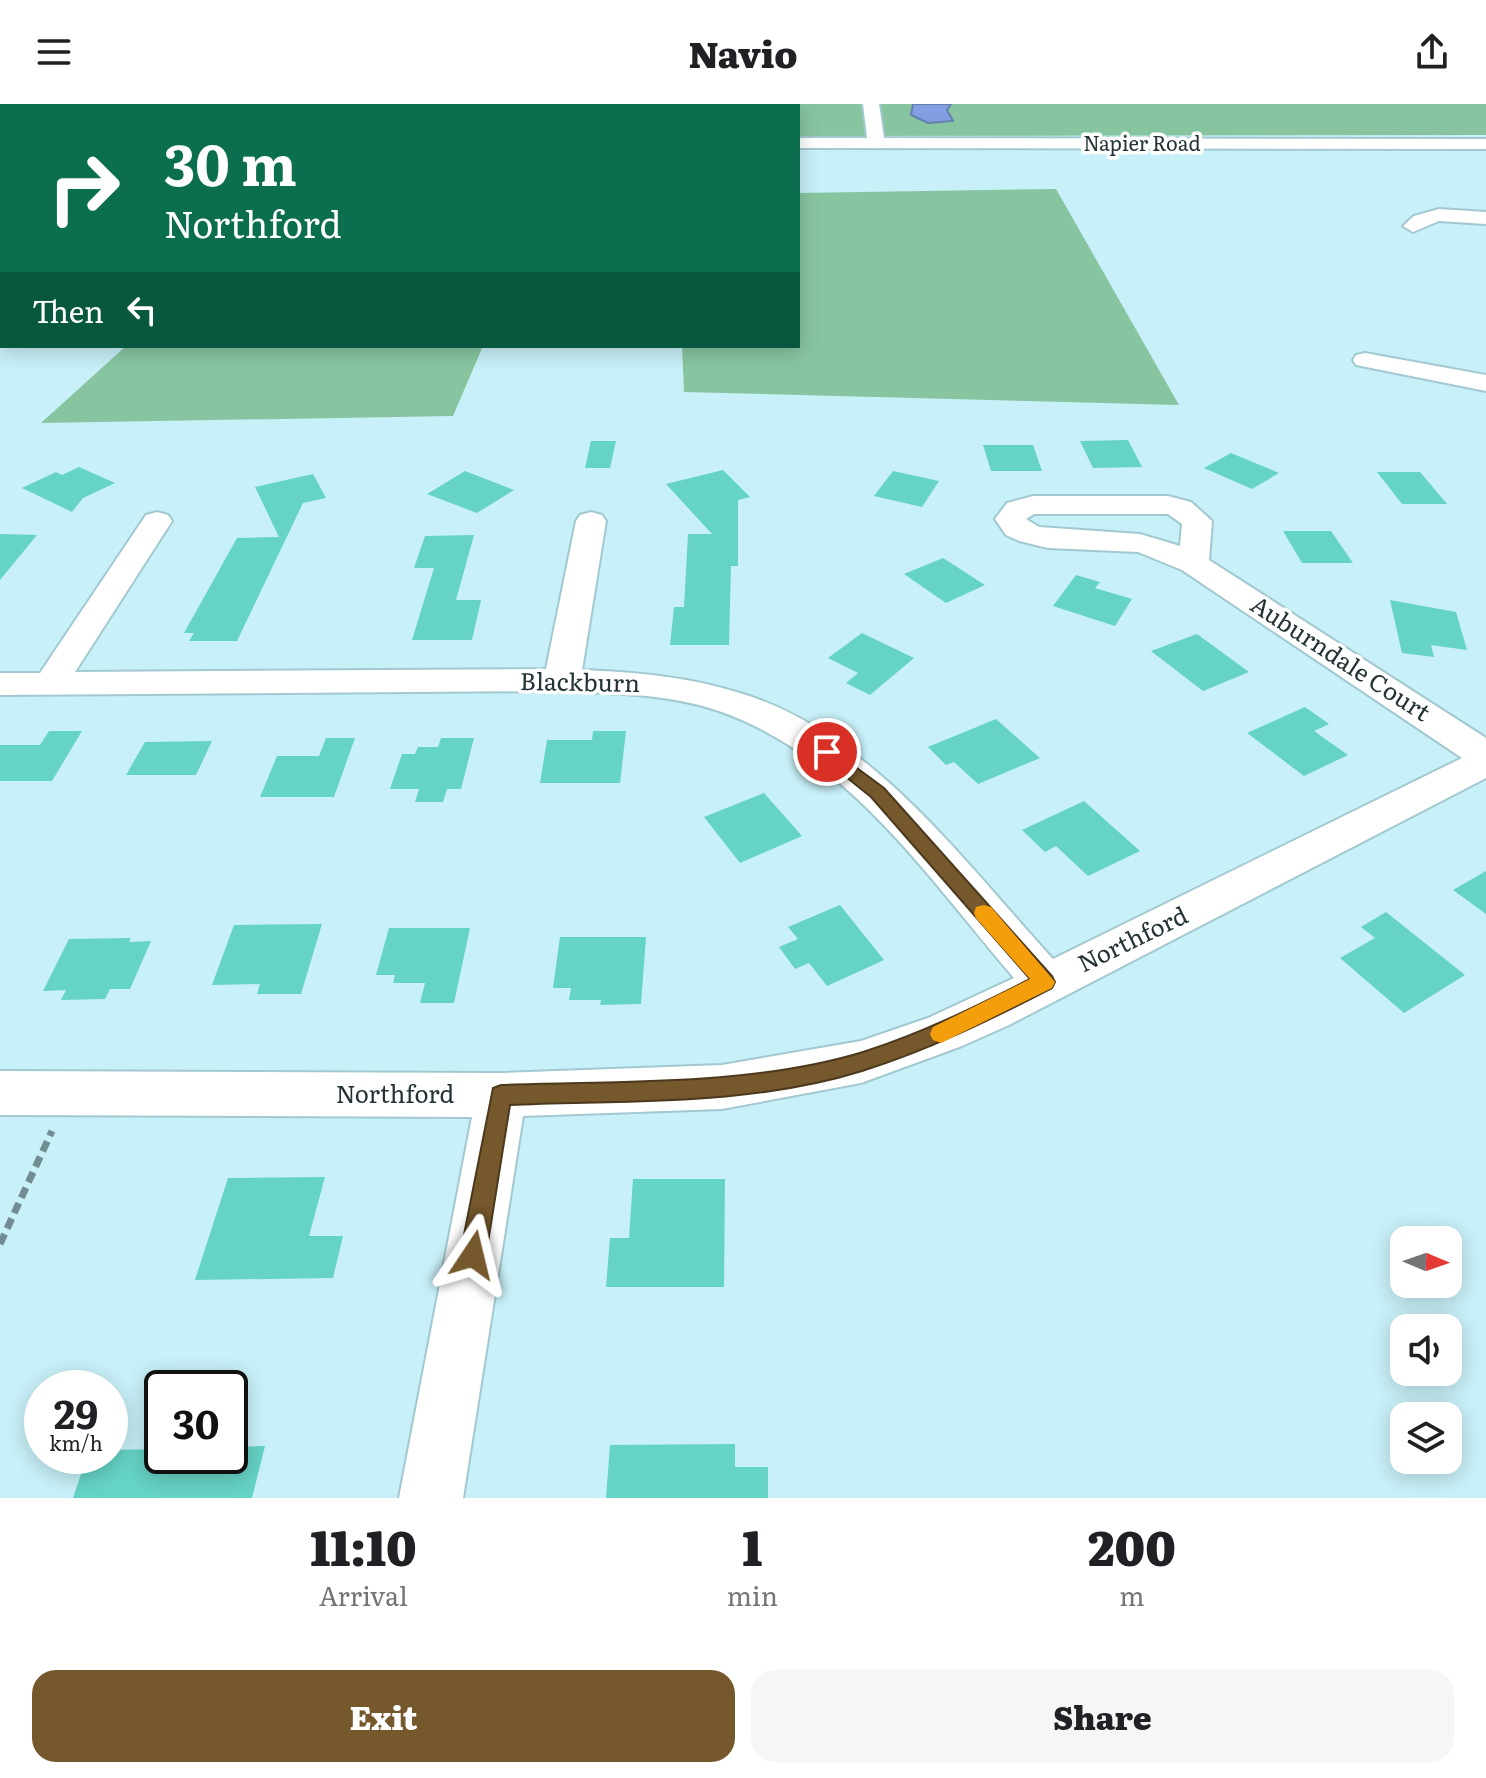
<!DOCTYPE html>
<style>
body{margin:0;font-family:Literata,serif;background:#f6f6f6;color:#202124;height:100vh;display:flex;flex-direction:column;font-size:30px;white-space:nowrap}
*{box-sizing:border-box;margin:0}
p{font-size:26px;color:#757577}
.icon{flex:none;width:44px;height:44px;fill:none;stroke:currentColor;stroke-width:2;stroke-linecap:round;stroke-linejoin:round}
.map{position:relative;height:1394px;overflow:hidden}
.details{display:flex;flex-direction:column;background:#fff;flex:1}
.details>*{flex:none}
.top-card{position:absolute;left:0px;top:0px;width:800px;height:244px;box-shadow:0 4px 20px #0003;background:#0b6e4f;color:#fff;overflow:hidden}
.needle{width:52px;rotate:92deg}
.buttons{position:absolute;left:1390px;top:1122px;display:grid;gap:16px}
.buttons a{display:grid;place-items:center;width:72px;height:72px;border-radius:16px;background:#fff;box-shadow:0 4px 20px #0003;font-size:40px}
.speed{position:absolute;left:24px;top:1266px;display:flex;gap:16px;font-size:40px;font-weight:700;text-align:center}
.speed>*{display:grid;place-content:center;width:104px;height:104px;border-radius:50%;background:#fff;box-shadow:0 4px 20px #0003;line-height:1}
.speed small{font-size:20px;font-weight:400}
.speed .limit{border:4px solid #111;border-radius:12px;background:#fff;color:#111}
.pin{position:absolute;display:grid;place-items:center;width:68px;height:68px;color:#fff;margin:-34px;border:4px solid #fff;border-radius:50%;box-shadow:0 2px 8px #0007}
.me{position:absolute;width:88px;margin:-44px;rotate:10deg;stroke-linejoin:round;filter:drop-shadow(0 0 6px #0008)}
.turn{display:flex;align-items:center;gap:28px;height:168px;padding:0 32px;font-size:36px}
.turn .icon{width:104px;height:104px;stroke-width:2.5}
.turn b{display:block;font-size:56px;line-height:68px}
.then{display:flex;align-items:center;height:76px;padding:0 32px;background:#0003;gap:16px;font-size:30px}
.eta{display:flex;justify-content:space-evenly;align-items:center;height:136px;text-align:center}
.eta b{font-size:48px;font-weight:800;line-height:56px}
.button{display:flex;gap:16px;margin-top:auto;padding:16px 32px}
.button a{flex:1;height:92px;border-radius:24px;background:#75582c;color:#fff;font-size:32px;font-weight:800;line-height:92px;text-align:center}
.button a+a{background:#f6f6f6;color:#202124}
header{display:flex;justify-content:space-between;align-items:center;height:104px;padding:0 32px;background:#fff;font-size:36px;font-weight:800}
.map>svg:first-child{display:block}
.green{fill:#87c5a0}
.water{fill:#819fe1;stroke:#657fae;stroke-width:2}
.building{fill:#65d3c5}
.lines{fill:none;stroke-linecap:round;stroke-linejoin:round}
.minor-casing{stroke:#a2c8d0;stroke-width:4}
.major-casing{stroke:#518db1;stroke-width:4}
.path{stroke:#718d92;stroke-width:7;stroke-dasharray:11 6;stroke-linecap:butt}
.minor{fill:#fff;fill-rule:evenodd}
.major{fill:#a6d7f8;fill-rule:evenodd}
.route{fill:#75582c;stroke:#4c391d;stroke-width:2}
.slow{fill:#f59e0b}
.labels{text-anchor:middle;stroke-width:7;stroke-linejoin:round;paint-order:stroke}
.far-street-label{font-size:20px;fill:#233336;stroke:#fff}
.street-label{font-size:24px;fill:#233336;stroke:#fff}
</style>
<header><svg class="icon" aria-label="menu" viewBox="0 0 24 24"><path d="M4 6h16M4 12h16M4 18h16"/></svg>Navio<svg class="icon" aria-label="share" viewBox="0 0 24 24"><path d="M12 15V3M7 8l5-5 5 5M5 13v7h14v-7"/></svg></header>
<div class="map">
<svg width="1486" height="1394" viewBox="0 0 1486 1394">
<rect width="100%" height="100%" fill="#c8f0f8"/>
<g class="green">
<path d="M 67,0 L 1486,0 L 1486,31 L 798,32 L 798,2 L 63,2 Z"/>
<path d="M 1056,85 L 1179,301 L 684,288 L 682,242 L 798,242 L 798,89 Z"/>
<path d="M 126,242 L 483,242 L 453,312 L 41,319 Z"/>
</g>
<path class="water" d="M 913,0 L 951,0 L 947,6 L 953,17 L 928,19 L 911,11 Z"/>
<g class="building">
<path d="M 1128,336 L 1142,363 L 1093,364 L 1080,337 Z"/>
<path d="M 591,337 L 616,337 L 610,364 L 585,364 Z"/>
<path d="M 983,341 L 1033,341 L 1042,367 L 991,367 Z"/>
<path d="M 1231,349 L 1279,369 L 1252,385 L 1204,364 Z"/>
<path d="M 79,363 L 115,379 L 83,394 L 72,408 L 22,384 L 56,368 L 62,371 Z"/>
<path d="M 723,366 L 750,393 L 738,396 L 738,462 L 731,462 L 729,541 L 670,541 L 674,503 L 684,503 L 688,430 L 712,430 L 666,380 Z"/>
<path d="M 465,367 L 514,386 L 477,409 L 427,390 Z"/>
<path d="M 893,367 L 939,377 L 922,403 L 874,392 Z"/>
<path d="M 1377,368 L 1420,368 L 1447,400 L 1402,400 Z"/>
<path d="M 313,370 L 326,394 L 303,399 L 237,537 L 189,537 L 194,529 L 184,529 L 237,434 L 279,433 L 255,383 Z"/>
<path d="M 1283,427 L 1331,427 L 1353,459 L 1302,459 Z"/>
<path d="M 0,430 L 37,431 L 0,476 Z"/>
<path d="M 474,431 L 456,496 L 481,496 L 472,536 L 412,536 L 434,464 L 414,464 L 425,432 Z"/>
<path d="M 943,454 L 985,481 L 946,499 L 904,470 Z"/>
<path d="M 1076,471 L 1100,478 L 1095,484 L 1132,495 L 1115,522 L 1053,502 Z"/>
<path d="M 1390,496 L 1456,508 L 1467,546 L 1431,541 L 1434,553 L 1402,549 Z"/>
<path d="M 862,529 L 914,554 L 870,591 L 846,579 L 858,569 L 828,554 Z"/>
<path d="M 1197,530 L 1249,568 L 1203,587 L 1151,547 Z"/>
<path d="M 1305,603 L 1329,620 L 1314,627 L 1348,651 L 1304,672 L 1247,629 Z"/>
<path d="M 996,615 L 1040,654 L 978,680 L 954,658 L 946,661 L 928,643 Z"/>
<path d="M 49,627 L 82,627 L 52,677 L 0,677 L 0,641 L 40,641 Z"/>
<path d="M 593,627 L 626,627 L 620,679 L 540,679 L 547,636 L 592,636 Z"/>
<path d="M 326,634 L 355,634 L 334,693 L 260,693 L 277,652 L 319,652 Z"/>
<path d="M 441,634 L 474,634 L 461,685 L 447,685 L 443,698 L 415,698 L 419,685 L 390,685 L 402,650 L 415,650 L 418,643 L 438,643 Z"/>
<path d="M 212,637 L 196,671 L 126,671 L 145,638 Z"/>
<path d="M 764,689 L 802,732 L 740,759 L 704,713 Z"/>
<path d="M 1084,697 L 1140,747 L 1088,772 L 1056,742 L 1045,748 L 1022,726 Z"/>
<path d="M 1486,767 L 1486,810 L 1453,786 Z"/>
<path d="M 840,801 L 884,856 L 827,882 L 809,859 L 795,865 L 779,843 L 798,835 L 788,823 Z"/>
<path d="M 1386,808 L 1465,871 L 1404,909 L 1340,854 L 1375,834 L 1361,823 Z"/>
<path d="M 322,820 L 301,890 L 257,890 L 260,880 L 212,881 L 234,821 Z"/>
<path d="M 389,824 L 470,824 L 454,899 L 420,899 L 425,879 L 393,879 L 395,871 L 376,871 Z"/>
<path d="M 560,833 L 646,833 L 641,900 L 600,901 L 601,896 L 569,896 L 571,884 L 553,884 Z"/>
<path d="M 131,834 L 129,838 L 151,837 L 130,885 L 110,885 L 105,895 L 61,896 L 66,886 L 43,887 L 69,835 Z"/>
<path d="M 325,1073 L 309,1132 L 343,1132 L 333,1174 L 195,1176 L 228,1074 Z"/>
<path d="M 633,1075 L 725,1075 L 724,1183 L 606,1183 L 610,1134 L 629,1134 Z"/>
<path d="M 735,1340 L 735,1363 L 768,1363 L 768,1394 L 606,1394 L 610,1341 Z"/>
<path d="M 265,1342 L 252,1394 L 73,1394 L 87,1352 L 110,1352 L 110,1346 L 162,1345 L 162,1352 L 230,1352 L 230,1343 Z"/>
</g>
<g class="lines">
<g class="minor-casing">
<g id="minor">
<path d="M 863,0 L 879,0 L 884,34 L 1486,35 L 1486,45 L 798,44 L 798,34 L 867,34 Z"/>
<rect x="0" y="34" width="2" height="10"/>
<path d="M 1439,105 L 1486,108 L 1486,120 L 1439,117 L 1413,128 L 1403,122 L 1414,112 Z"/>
<path d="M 1365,249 L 1486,271 L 1486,287 L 1356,261 L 1353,256 L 1356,251 Z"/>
<path d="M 1033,392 L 1168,392 L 1191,398 L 1212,417 L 1209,456 L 1486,634 L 1486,674 L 1009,921 L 962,942 L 861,979 L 722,1005 L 523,1012 L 463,1394 L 399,1394 L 472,1013 L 0,1011 L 0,967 L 501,969 L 722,961 L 861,937 L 928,914 L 1014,874 C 929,775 848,652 719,607 C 669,590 614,589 562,587 L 0,591 L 0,569 L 40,569 L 146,411 L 157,408 L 168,411 L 172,417 L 75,568 L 546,565 L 576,417 L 580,411 L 591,408 L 602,411 L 606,417 L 582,566 C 636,568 691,573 743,590 C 872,630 965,759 1053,855 L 1462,654 L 1182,466 L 1138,448 L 1048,444 L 1019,437 L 1006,431 L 995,415 L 1007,399 ZM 1034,410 L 1168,410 L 1182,420 L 1180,442 L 1140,430 L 1039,423 L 1026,415 Z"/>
</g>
</g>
<g class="major-casing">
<path id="major" d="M 35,0 L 54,0 L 33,2 Z"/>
</g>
<path class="path" d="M 0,1140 L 52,1027"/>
<use href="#minor" class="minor"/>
<use href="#major" class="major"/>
</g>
<path class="route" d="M 827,642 L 884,684 L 1052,872 L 1055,878 L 1052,884 C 990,916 929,946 862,967 C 750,1002 627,996 510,1001 L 486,1151 L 482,1160 L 473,1164 L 464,1160 L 460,1151 L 493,984 L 501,981 C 617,977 752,982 863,948 C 922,929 975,903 1030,875 L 871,693 L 820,652 L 818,648 Z"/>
<path class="slow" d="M 984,801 L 991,803 L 1055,878 L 1052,884 L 941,939 L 933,936 L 930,930 L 933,923 L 1030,875 L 976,814 L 974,809 L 976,803 Z"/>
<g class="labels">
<g class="far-street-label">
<text x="1142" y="47">Napier Road</text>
</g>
<g class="street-label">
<text transform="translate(1340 555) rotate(33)" y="8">Auburndale Court</text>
<text transform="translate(580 579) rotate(1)" y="8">Blackburn</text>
<text transform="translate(1133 836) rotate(-26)" y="8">Northford</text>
<text x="395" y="999">Northford</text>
</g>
</g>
</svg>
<div class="buttons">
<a><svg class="needle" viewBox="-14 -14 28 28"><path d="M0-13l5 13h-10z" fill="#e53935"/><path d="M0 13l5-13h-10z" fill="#757577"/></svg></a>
<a><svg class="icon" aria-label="sound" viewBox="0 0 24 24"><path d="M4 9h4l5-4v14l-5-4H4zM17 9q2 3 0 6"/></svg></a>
<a><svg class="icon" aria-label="layers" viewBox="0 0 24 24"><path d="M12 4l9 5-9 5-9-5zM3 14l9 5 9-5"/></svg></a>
</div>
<div class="speed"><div>29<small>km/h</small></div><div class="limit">30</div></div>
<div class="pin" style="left:827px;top:648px;background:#d93025"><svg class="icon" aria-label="arrive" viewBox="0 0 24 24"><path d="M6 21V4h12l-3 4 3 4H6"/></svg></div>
<svg class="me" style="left:473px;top:1151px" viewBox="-20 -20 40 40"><path d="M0-17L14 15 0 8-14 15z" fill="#75582c" stroke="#fff" stroke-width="4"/></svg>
<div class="top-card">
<div class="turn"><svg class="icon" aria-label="right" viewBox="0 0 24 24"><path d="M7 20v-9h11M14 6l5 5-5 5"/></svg><div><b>30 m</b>Northford</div></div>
<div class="then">Then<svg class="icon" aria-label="left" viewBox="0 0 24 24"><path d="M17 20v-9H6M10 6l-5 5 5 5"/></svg></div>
</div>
</div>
<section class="details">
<div class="eta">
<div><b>11:10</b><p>Arrival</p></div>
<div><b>1</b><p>min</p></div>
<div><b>200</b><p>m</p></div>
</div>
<div class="button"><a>Exit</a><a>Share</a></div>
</section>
